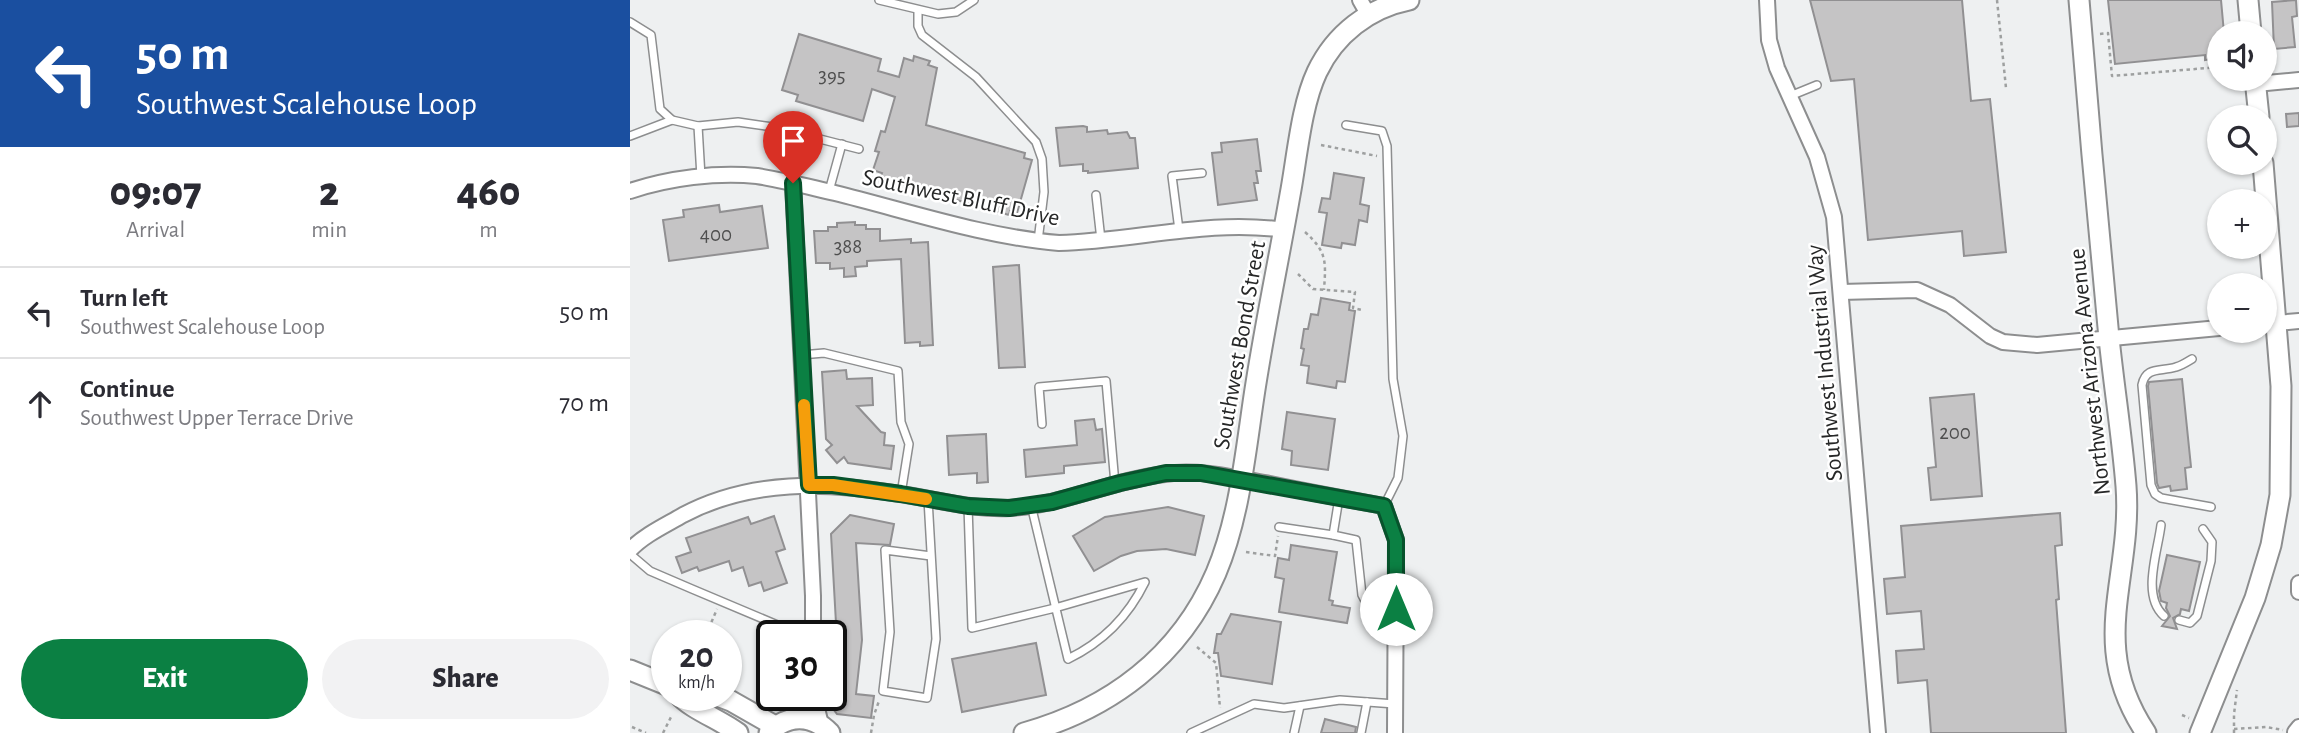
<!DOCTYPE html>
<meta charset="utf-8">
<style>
body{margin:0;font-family:"Alegreya Sans",sans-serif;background:#f2f2f3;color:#2b2b33;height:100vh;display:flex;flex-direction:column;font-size:26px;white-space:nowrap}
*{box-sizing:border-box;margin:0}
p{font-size:23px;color:#7c7c81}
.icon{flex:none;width:38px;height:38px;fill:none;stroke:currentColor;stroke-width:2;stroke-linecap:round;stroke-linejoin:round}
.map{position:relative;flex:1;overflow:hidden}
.details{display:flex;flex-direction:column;background:#fff;width:630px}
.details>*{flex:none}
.hud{background:#1a4fa0;color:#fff;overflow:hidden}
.fabs{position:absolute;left:1577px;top:21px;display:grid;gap:14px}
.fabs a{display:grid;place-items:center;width:70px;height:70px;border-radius:50%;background:#fff;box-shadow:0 2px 5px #0004;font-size:35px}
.speed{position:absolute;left:21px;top:620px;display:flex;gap:14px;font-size:35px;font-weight:700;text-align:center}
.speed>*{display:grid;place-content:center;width:91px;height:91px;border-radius:50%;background:#fff;box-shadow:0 2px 5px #0004;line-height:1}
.speed small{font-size:18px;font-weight:400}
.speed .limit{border:4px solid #111;border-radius:10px;background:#fff;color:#111}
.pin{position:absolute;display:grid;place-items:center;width:60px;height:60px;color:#fff;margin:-72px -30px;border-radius:50% 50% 50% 0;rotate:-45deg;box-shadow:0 0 7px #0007}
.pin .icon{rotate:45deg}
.me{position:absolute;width:77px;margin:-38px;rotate:0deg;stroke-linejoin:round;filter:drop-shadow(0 0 5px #0008)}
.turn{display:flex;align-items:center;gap:24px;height:147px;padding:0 21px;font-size:32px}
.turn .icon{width:91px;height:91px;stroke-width:2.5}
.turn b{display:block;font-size:49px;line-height:60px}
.eta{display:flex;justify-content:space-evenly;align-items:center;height:119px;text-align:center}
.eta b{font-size:42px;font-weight:800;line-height:49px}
.primary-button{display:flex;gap:14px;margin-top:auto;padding:14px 21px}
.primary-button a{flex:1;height:80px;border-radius:42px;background:#0b8043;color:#fff;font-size:28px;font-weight:800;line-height:80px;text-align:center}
.primary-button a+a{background:#f2f2f3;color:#2b2b33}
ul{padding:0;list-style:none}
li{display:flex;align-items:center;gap:21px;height:91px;padding:0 21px;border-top:2px solid #e1e1e2}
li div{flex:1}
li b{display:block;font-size:26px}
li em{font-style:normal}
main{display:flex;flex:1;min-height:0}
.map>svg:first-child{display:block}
.building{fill:#c5c4c5;stroke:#919092;stroke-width:2}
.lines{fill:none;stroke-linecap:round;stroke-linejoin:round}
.lane-casing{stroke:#8d8e8f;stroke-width:10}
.street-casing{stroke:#8d8e8f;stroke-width:18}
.secondary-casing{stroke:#8d8e8f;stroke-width:23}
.path{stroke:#9ea0a0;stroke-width:2.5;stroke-dasharray:3.5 3.5;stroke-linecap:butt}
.lane{stroke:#fff;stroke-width:7}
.street{stroke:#fff;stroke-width:14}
.secondary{stroke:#fff;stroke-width:19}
.route-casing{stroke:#07532c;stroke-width:18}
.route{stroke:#0b8043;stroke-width:12}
.slow{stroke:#f59e0b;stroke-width:12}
.labels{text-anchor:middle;stroke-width:5;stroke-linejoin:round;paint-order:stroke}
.number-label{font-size:21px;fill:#4e4e4e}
.street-label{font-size:24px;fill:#262727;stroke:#fff}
</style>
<main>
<section class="details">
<div class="hud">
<div class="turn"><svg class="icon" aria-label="left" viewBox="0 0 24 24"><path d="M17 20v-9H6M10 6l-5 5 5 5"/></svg><div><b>50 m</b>Southwest Scalehouse Loop</div></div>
</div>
<div class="eta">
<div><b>09:07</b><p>Arrival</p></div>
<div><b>2</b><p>min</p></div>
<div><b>460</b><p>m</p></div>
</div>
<ul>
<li><svg class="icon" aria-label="left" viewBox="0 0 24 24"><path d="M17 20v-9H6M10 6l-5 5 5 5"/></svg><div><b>Turn left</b><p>Southwest Scalehouse Loop</p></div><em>50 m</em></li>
<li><svg class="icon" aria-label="ahead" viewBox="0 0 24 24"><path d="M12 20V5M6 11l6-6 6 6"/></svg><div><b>Continue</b><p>Southwest Upper Terrace Drive</p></div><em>70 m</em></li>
</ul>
<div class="primary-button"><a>Exit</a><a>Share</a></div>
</section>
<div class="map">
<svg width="1669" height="733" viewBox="0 0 1669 733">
<rect width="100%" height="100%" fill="#eef0f1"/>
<g class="building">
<path d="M 1180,0 L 1332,0 L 1341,101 L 1360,99 L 1376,252 L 1334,256 L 1332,231 L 1238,240 L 1224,79 L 1201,81 Z"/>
<path d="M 1478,0 L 1591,0 L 1594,33 L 1589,33 L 1589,58 L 1575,60 L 1575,55 L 1485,64 Z"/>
<path d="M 1666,0 L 1667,16 L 1662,17 L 1665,47 L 1644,49 L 1642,2 Z"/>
<path d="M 169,34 L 251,59 L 248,71 L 269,77 L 274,58 L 283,61 L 284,56 L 300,61 L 298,65 L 307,68 L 296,125 L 395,153 L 394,158 L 402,160 L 387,213 L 380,211 L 379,215 L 250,178 L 252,173 L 243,170 L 249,152 L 245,151 L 251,131 L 255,132 L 265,97 L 242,89 L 233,121 L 166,101 L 168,95 L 152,90 Z"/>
<path d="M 1669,113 L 1669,126 L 1657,127 L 1656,114 Z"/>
<path d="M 453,126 L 457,127 L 457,132 L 477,130 L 478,134 L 497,132 L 500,138 L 505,138 L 508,168 L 458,173 L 458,171 L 453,171 L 453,164 L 430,166 L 426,128 Z"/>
<path d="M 627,139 L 631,171 L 626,171 L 628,183 L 624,183 L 627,200 L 588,205 L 582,153 L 592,152 L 591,143 Z"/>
<path d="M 704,173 L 734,178 L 730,204 L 739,206 L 737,222 L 729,220 L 725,245 L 712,243 L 711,248 L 692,245 L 697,213 L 689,212 L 692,198 L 700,199 Z"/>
<path d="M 89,205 L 90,212 L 132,206 L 138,248 L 39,261 L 33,220 L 54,217 L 53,210 Z"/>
<path d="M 225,222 L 225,225 L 236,225 L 236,229 L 250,229 L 250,241 L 281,239 L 281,243 L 298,242 L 303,345 L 290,346 L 290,342 L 275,343 L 271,259 L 237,261 L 237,266 L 225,267 L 226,276 L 214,277 L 214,268 L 200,269 L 200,263 L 186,263 L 184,231 L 198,231 L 198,227 L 207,227 L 207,223 Z"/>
<path d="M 389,265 L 395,367 L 369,368 L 363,267 Z"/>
<path d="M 691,298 L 720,303 L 719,310 L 725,311 L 715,382 L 707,381 L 706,388 L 677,383 L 679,366 L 671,365 L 674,349 L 671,348 L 674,329 L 678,329 L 681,314 L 688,315 Z"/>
<path d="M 216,370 L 217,379 L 242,378 L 243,405 L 227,406 L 251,432 L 255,433 L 254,445 L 264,446 L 261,469 L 218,463 L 214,457 L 207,463 L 196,450 L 202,445 L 196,439 L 192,372 Z"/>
<path d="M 1552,379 L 1561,467 L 1555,468 L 1557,489 L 1541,491 L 1540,486 L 1529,488 L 1527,483 L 1518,386 L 1519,382 Z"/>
<path d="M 1344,394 L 1352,496 L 1301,500 L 1298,468 L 1306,467 L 1300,398 Z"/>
<path d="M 657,412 L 705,419 L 698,470 L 661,465 L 662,451 L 652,449 Z"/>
<path d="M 464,419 L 466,430 L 472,429 L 475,462 L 434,466 L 434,473 L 396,477 L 394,450 L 447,445 L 445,421 Z"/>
<path d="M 356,434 L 358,482 L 347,483 L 347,473 L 319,475 L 317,436 Z"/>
<path d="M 538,507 L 574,516 L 565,555 L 536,549 L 507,551 L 491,556 L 464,571 L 443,536 L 475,517 Z"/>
<path d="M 1430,513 L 1432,545 L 1425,546 L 1429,599 L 1426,600 L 1436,733 L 1301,733 L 1297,680 L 1268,683 L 1266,651 L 1294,649 L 1291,611 L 1257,614 L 1254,579 L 1275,577 L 1271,526 Z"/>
<path d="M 220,515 L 264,524 L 260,545 L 226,543 L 232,640 L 226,694 L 244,696 L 241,718 L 207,714 L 198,702 L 199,695 L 201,695 L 207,641 L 201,534 Z"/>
<path d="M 144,516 L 155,549 L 146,552 L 157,583 L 134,591 L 131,582 L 119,586 L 113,567 L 102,571 L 99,561 L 69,571 L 67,567 L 52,573 L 46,557 L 61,552 L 56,538 L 118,517 L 121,524 Z"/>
<path d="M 661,545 L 707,552 L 699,600 L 703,601 L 702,605 L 720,608 L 717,623 L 649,612 L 654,579 L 645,577 L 648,558 L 659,560 Z"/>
<path d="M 1537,555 L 1570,562 L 1559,611 L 1551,609 L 1550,614 L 1543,618 L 1547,629 L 1532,626 L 1540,616 L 1536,608 L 1537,603 L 1531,601 L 1529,591 Z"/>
<path d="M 601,614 L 651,622 L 642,684 L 591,676 L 588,653 L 584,653 L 587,634 L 591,634 Z"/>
<path d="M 406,643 L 416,695 L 332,712 L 322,659 Z"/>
<path d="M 695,719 L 726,727 L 725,733 L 691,733 Z"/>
</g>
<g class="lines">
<g class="lane-casing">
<g id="lane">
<path d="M 249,0 L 308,14 L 326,12 L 344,0"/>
<path d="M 288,10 L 288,26 L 292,35 L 346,77 L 406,142 L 412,159 L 414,192 L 408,241"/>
<path d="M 0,22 L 21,35 L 30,109 L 42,120 L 68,126 L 108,122 L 143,127 L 229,149"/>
<path d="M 1160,96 L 1187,85"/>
<path d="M 716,125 L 752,131 L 757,146 L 763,379 L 773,436 L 768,478 L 754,506"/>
<path d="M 68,126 L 71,177"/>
<path d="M 0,136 L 42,120"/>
<path d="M 199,191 L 212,144"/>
<path d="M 466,195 L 471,240"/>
<path d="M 549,230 L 542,176 L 572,173"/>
<path d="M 171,355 L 194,353 L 268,371 L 271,422 L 279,444 L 271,494"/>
<path d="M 1562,359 C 1557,362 1551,366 1546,367 C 1530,372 1516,366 1512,385 L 1521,485 L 1525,494 L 1531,498 L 1581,507"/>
<path d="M 412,424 L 409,387 L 476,381 L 485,484"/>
<path d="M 709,498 L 703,535 L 726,540 L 732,595 C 738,610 751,609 766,609"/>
<path d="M 298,499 L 306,639 L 297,698 L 253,691 L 260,632 L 255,550 L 301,556"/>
<path d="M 338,506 L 342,628 L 425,608 L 515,582 C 498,617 473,642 438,659 L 401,505"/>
<path d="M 1531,525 C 1528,551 1511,596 1534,616"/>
<path d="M 649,527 L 703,535"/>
<path d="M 0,554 L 20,571 L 62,589 L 157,629 L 183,632"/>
<path d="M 1549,620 L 1560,623 L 1567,616 L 1581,561 L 1582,542 L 1573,529"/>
<path d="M 561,733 L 624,704 L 654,708 L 710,700 L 765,704"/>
<path d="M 664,733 L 670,706"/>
<path d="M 731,733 L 737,702"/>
</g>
</g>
<g class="street-casing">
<g id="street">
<path d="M 730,0 L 738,14"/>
<path d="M 1137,0 L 1139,40 L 1147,68 L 1187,157 L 1204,217 L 1248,733"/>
<path d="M 1626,84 L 1669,80"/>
<path d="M 163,183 L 183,596 L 183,635"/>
<path d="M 0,191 C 39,178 86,172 127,176 C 153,180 179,187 205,193 C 278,211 355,237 429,243 C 505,241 579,219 654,230"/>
<path d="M 1211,292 L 1287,290 L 1320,305 L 1360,336 L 1373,342 L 1407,345 L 1589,328"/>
<path d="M 1634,324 L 1669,321"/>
<path d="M 0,550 C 14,535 36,525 53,515 C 121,479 196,482 270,494 C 306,499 343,510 380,508 C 433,505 482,480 535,474 C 569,469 606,478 640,484 C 678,492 716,499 754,506 L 766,540 L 765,733"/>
<path d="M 1669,583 L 1669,592"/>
<path d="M 184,695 L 191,725"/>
<path d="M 160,719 L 166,710 L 171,695"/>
<path d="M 1665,732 L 1669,727"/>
</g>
</g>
<g class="secondary-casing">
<g id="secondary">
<path d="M 1449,0 C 1458,113 1468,225 1479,338 C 1484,387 1492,436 1496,486 C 1503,579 1456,643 1516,733"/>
<path d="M 1618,0 L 1621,33"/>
<path d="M 1625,79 L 1629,117"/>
<path d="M 0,670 L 37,685"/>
<path d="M 49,695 C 61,709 91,720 108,733"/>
<path d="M 85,695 L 101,701 L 145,726"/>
<path d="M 139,733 C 157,714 182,714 200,733"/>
<path d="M 394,733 C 480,709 550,657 586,573 C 611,514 616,445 626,383 C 636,320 649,258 660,195 C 667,158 671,106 687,72 C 705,34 739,8 779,0"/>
<path d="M 1570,733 L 1625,598 L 1641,545 L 1650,495 L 1651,386 L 1633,163"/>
</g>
</g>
<g class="path">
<path d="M 1367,0 L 1376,88"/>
<path d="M 1470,34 L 1478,33 L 1482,76 L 1589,67"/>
<path d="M 691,145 L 747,156"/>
<path d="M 675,232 C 697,252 696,261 694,290"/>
<path d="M 668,274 L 683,289 L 725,292 L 723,308 L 732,310"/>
<path d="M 616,552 L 645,556 L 648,536"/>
<path d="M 76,635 L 87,609"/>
<path d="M 567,647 L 586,663 L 590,708"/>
<path d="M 1552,715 L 1559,718"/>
<path d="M 2,727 L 16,733"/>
<path d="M 1604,729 L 1636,727 L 1653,730"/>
<path d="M 33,733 L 41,717"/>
<path d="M 241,733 L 244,715 L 249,701"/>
<path d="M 1604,733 L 1604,714 L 1607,690"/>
</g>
<use href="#lane" class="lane"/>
<use href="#street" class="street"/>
<use href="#secondary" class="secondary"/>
</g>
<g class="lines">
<g class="route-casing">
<path id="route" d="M 163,183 L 179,485 L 203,485 L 271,494 L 338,506 L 379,508 L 422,502 L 490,483 L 536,473 L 571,473 L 754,506 L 766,540 L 766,609"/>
</g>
<use href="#route" class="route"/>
<path class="slow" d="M 174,405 L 179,485 L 203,485 L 296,499"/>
</g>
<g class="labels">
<g class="number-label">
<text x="202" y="82">395</text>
<text x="86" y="241">400</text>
<text x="218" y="253">388</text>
<text x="1325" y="439">200</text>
</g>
<g class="street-label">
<text transform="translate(331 197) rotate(12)" y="8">Southwest Bluff Drive</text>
<text transform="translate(609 345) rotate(-80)" y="8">Southwest Bond Street</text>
<text transform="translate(1194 363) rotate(-95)" y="8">Southwest Industrial Way</text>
<text transform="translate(1459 372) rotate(-96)" y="8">Northwest Arizona Avenue</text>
</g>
</g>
</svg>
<div class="fabs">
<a><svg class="icon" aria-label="sound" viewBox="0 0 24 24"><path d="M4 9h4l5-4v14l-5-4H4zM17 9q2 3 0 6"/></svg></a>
<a><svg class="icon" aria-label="search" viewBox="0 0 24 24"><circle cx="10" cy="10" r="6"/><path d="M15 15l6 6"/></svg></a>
<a>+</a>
<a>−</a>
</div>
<div class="speed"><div>20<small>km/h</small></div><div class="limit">30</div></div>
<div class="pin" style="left:163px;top:183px;background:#d93025"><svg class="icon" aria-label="arrive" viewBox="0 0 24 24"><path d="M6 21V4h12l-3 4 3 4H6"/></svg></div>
<svg class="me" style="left:766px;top:609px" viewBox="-20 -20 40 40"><circle r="19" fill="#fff"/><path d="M0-13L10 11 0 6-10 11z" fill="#0b8043"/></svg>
</div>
</main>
